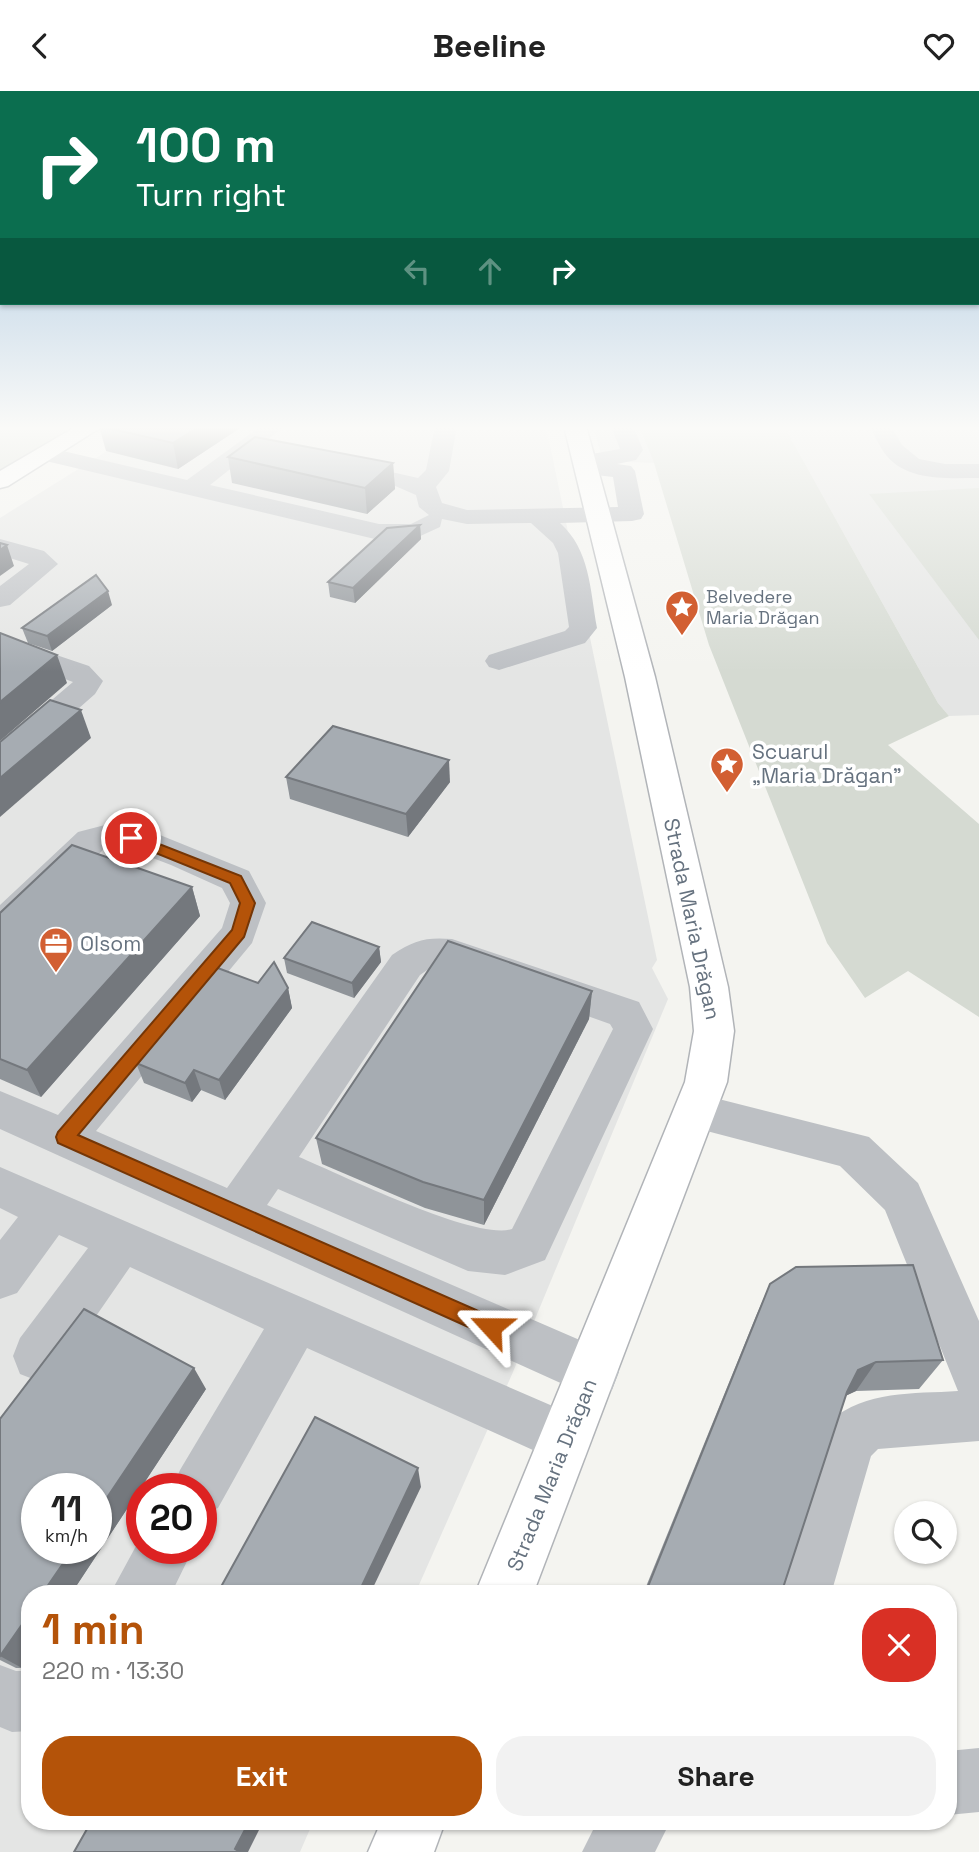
<!DOCTYPE html>
<meta charset="utf-8">
<style>
body{margin:0;font-family:"Space Grotesk",sans-serif;background:#f2f2f2;color:#222;height:100vh;display:flex;flex-direction:column;font-size:26px;white-space:nowrap}
*{box-sizing:border-box;margin:0}
p{font-size:23px;color:#767676}
.icon{flex:none;width:38px;height:38px;fill:none;stroke:currentColor;stroke-width:2;stroke-linecap:round;stroke-linejoin:round}
.map{position:relative;flex:1;overflow:hidden}
.sheet{position:absolute;left:21px;top:1494px;width:936px;height:245px;display:flex;flex-direction:column;background:#fff;border-radius:28px;box-shadow:0 2px 5px #0004}
.sheet>*{flex:none}
.top-card{position:absolute;left:0px;top:0px;width:980px;height:214px;box-shadow:0 2px 5px #0004;background:#0b6e4f;color:#fff;overflow:hidden}
.buttons{position:absolute;left:894px;top:1410px;display:grid;gap:14px}
.buttons a{display:grid;place-items:center;width:63px;height:63px;border-radius:50%;background:#fff;box-shadow:0 2px 5px #0004;font-size:35px}
.speed{position:absolute;left:21px;top:1382px;display:flex;gap:14px;font-size:35px;font-weight:700;text-align:center}
.speed>*{display:grid;place-content:center;width:91px;height:91px;border-radius:50%;background:#fff;box-shadow:0 2px 5px #0004;line-height:1}
.speed small{font-size:18px;font-weight:400}
.speed .limit{border:10px solid #d22;background:#fff;color:#111}
.pin{position:absolute;display:grid;place-items:center;width:60px;height:60px;color:#fff;margin:-30px;border:4px solid #fff;border-radius:50%;box-shadow:0 2px 7px #0007}
.me{position:absolute;width:77px;margin:-38px;rotate:294deg;stroke-linejoin:round;filter:drop-shadow(0 0 5px #0008)}
.turn{display:flex;align-items:center;gap:24px;height:147px;padding:0 21px;font-size:32px}
.turn .icon{width:91px;height:91px;stroke-width:2.5}
.turn b{display:block;font-size:49px;line-height:60px}
.lanes{display:flex;align-items:center;height:66px;padding:0 21px;background:#0003;justify-content:center;gap:35px;direction:ltr}
.lanes .off{opacity:.35}
.round{display:grid;place-items:center;flex:none;width:74px;height:74px;border-radius:28px;background:#f2f2f2}
.headline{display:flex;align-items:center;justify-content:space-between;height:119px;padding:0 21px}
h1{font-size:42px;font-weight:600;line-height:52px;color:#b45309}
.action{display:flex;gap:14px;margin-top:auto;padding:14px 21px}
.action a{flex:1;height:80px;border-radius:28px;background:#b45309;color:#fff;font-size:28px;font-weight:600;line-height:80px;text-align:center}
.action a+a{background:#f2f2f2;color:#222}
header{display:flex;justify-content:space-between;align-items:center;height:91px;padding:0 21px;background:#fff;font-size:32px;font-weight:600}
.map>svg:first-child{display:block}
.built{fill:#e4e5e4;fill-rule:evenodd}
.green{fill:#d5dad2}
.lines{fill:none;stroke-linecap:round;stroke-linejoin:round}
.major-casing{stroke:#b1b4b8;stroke-width:3}
.minor{fill:#bdc0c4;fill-rule:evenodd}
.major{fill:#fff;fill-rule:evenodd}
.wall{fill:#8f9499}
.shaded-wall{fill:#74787d}
.building{fill:#a6acb2;stroke:#74787d;stroke-width:2}
.route{fill:#b45309;stroke:#753606;stroke-width:2}
.labels{text-anchor:middle;stroke-width:7;stroke-linejoin:round;paint-order:stroke}
.far-poi-label{font-size:18px;fill:#66727f;stroke:#fff;text-anchor:start}
.poi-label{font-size:21px;fill:#66727f;stroke:#fff;text-anchor:start}
.street-label{font-size:21px;fill:#66727f;stroke:#fff}
</style>
<header><svg class="icon" aria-label="back" viewBox="0 0 24 24"><path d="M15 5l-7 7 7 7"/></svg>Beeline<svg class="icon" aria-label="heart" viewBox="0 0 24 24"><path d="M12 20l-8-8c-3-5 5-10 8-4 3-6 11-1 8 4z"/></svg></header>
<div class="map">
<svg width="979" height="1761" viewBox="0 0 979 1761">
<rect width="100%" height="100%" fill="#f4f4f0"/>
<g class="built">
<path d="M 147,335 L 546,335 L 657,869 L 652,877 L 668,908 L 513,1281 L 415,1503 L 30,1503 L 30,1731 L 313,1731 L 300,1761 L 0,1761 L 0,427 ZM 37,1398 L 96,1398 L 96,1458 L 37,1458 ZM 142,1398 L 201,1398 L 201,1458 L 142,1458 Z"/>
<path d="M 593,335 L 639,335 L 654,372 L 603,370 Z"/>
<path d="M 784,335 L 979,335 L 979,624 L 949,625 L 938,612 Z"/>
</g>
<g class="green">
<path d="M 0,335 L 78,335 L 0,381 Z"/>
<path d="M 639,335 L 784,335 L 938,612 L 949,625 L 888,654 L 979,733 L 979,926 L 908,880 L 865,907 L 827,852 L 709,554 L 654,372 Z"/>
<path d="M 979,397 L 979,549 L 869,403 Z"/>
</g>
<g class="lines">
<g class="major-casing">
<g id="major">
<path d="M 77,335 L 103,335 L 8,395 L 0,397 L 0,380 Z"/>
<path d="M 564,335 L 586,335 L 655,586 L 728,896 L 734,940 L 727,991 L 533,1503 L 475,1503 L 685,991 L 694,940 L 690,896 L 625,586 Z"/>
<path d="M 381,1731 L 445,1731 L 434,1761 L 368,1761 Z"/>
</g>
</g>
<g class="minor">
<path d="M 261,335 L 285,335 L 210,394 L 379,433 L 411,433 L 429,424 L 419,416 L 416,404 L 393,394 L 335,382 L 331,377 L 335,372 L 343,370 L 418,387 L 426,379 L 435,335 L 457,335 L 449,380 L 436,396 L 442,412 L 467,419 L 618,416 L 613,386 L 579,382 L 577,370 L 580,365 L 620,358 L 611,335 L 633,335 L 643,359 L 636,369 L 617,373 L 631,375 L 635,380 L 644,423 L 641,428 L 632,430 L 560,432 C 590,459 590,498 597,537 L 585,552 L 499,579 L 489,576 L 485,570 L 489,564 L 565,540 L 569,536 L 558,462 L 553,452 L 531,432 L 467,433 L 442,428 L 440,436 L 416,447 L 379,449 L 46,370 L 35,363 L 46,356 L 187,389 Z"/>
<path d="M 869,335 L 891,335 L 902,354 L 919,368 L 945,373 L 979,373 L 979,387 C 948,387 908,391 886,364 C 879,355 875,344 869,335 Z"/>
<path d="M 0,448 L 44,460 L 58,473 L 10,514 L 0,516 L 0,495 L 29,473 L 0,464 Z"/>
<path d="M 0,545 L 89,575 L 103,590 L 95,603 L 11,677 L 0,680 L 0,653 L 73,591 L 0,564 Z"/>
<path d="M 105,734 L 155,742 L 249,780 L 266,812 L 252,852 L 96,1040 L 227,1097 L 392,864 C 414,849 426,846 452,848 L 639,911 L 653,938 L 545,1169 L 505,1184 L 468,1180 L 278,1098 L 267,1114 L 612,1263 L 619,1281 L 612,1299 L 594,1306 L 576,1299 L 0,1038 L 0,1000 L 58,1024 L 222,837 L 230,812 L 222,797 L 171,774 L 137,761 L 105,757 L 13,846 L 0,850 L 0,814 L 78,741 ZM 433,875 L 450,876 L 610,933 L 613,938 L 512,1138 C 475,1150 340,1083 299,1066 L 420,884 Z"/>
<path d="M 695,1002 L 869,1046 L 918,1092 L 979,1230 L 979,1350 L 878,1358 L 871,1365 L 831,1503 L 773,1503 L 830,1330 C 866,1299 913,1303 958,1300 L 885,1119 L 840,1075 L 680,1033 L 674,1020 L 680,1007 Z"/>
<path d="M 0,1076 L 585,1329 L 592,1348 L 585,1367 L 566,1374 L 307,1257 L 218,1417 L 201,1424 L 201,1398 L 172,1398 L 180,1379 L 264,1238 L 130,1176 L 56,1283 L 38,1290 L 20,1283 L 13,1265 L 20,1247 L 88,1157 L 59,1144 L 17,1202 L 0,1208 L 0,1149 L 18,1126 L 0,1117 Z"/>
<path d="M 142,1444 L 142,1458 L 193,1458 L 171,1503 L 110,1503 Z"/>
<path d="M 0,1574 L 16,1580 L 30,1580 L 30,1640 L 12,1641 L 0,1636 Z"/>
<path d="M 979,1657 L 979,1721 L 948,1724 L 948,1660 Z"/>
<path d="M 597,1731 L 670,1731 L 655,1761 L 582,1761 Z"/>
</g>
<use href="#major" class="major"/>
</g>
<g class="wall">
<path d="M 99,335 L 243,335 L 178,378 L 106,360 Z"/>
<path d="M 228,366 L 393,372 L 395,398 L 367,423 L 232,392 Z"/>
<path d="M 420,434 L 421,448 L 355,512 L 330,506 L 328,491 Z"/>
<path d="M 112,514 L 52,560 L 28,552 L 22,537 Z"/>
<path d="M 286,686 L 450,691 L 408,746 L 290,708 Z"/>
<path d="M 192,796 L 200,825 L 41,1006 L 0,988 L 0,822 Z"/>
<path d="M 379,856 L 381,871 L 354,907 L 287,882 L 284,867 Z"/>
<path d="M 258,892 L 288,897 L 292,917 L 225,1009 L 201,999 L 192,1011 L 144,992 L 136,972 Z"/>
<path d="M 592,900 L 589,928 L 484,1134 L 425,1117 L 322,1073 L 316,1047 Z"/>
<path d="M 770,1193 L 943,1269 L 919,1298 L 856,1300 L 845,1305 L 781,1503 L 643,1503 L 756,1225 Z"/>
<path d="M 206,1298 L 71,1503 L 30,1503 L 30,1566 L 22,1577 L 16,1577 L 0,1569 L 0,1328 Z"/>
</g>
<g class="shaded-wall">
<path d="M 200,335 L 243,335 L 178,378 L 173,352 Z"/>
<path d="M 393,372 L 395,398 L 367,423 L 365,397 Z"/>
<path d="M 420,434 L 421,448 L 355,512 L 353,497 Z"/>
<path d="M 7,454 L 14,475 L 0,485 L 0,459 Z"/>
<path d="M 108,500 L 112,514 L 52,560 L 47,545 Z"/>
<path d="M 57,564 L 67,592 L 0,650 L 0,611 Z"/>
<path d="M 81,619 L 91,647 L 0,726 L 0,687 Z"/>
<path d="M 449,669 L 450,691 L 408,746 L 406,723 Z"/>
<path d="M 192,796 L 200,825 L 41,1006 L 27,979 Z"/>
<path d="M 379,856 L 381,871 L 354,907 L 352,892 Z"/>
<path d="M 288,897 L 292,917 L 225,1009 L 219,989 Z"/>
<path d="M 592,900 L 589,928 L 484,1134 L 484,1109 Z"/>
<path d="M 194,979 L 201,999 L 192,1011 L 185,992 Z"/>
<path d="M 876,1271 L 856,1300 L 839,1308 L 858,1279 Z"/>
<path d="M 194,1277 L 206,1298 L 71,1503 L 42,1503 L 73,1458 L 96,1458 L 96,1423 Z"/>
<path d="M 418,1377 L 421,1396 L 370,1503 L 358,1503 Z"/>
<path d="M 30,1522 L 30,1566 L 22,1577 L 0,1565 Z"/>
<path d="M 249,1731 L 263,1731 L 248,1761 L 240,1761 L 235,1758 Z"/>
</g>
<g class="building">
<path d="M 99,335 L 200,335 L 173,352 Z"/>
<path d="M 255,346 L 393,372 L 365,397 L 228,366 Z"/>
<path d="M 420,434 L 353,497 L 328,491 L 387,437 Z"/>
<path d="M 0,452 L 7,454 L 0,459 Z"/>
<path d="M 96,484 L 108,500 L 47,545 L 22,537 Z"/>
<path d="M 0,542 L 57,564 L 0,611 Z"/>
<path d="M 50,609 L 81,619 L 0,687 L 0,651 Z"/>
<path d="M 333,635 L 449,669 L 406,723 L 286,686 Z"/>
<path d="M 72,754 L 192,796 L 27,979 L 0,968 L 0,822 Z"/>
<path d="M 312,831 L 379,856 L 352,892 L 284,867 Z"/>
<path d="M 448,850 L 592,900 L 484,1109 L 423,1091 L 316,1047 Z"/>
<path d="M 274,871 L 288,897 L 219,989 L 194,979 L 185,992 L 136,972 L 215,876 L 258,892 Z"/>
<path d="M 913,1174 L 943,1269 L 876,1271 L 858,1279 L 847,1301 L 781,1503 L 645,1503 L 770,1193 L 796,1176 Z"/>
<path d="M 84,1218 L 194,1277 L 96,1423 L 96,1398 L 37,1398 L 37,1458 L 73,1458 L 42,1503 L 30,1503 L 30,1522 L 0,1565 L 0,1328 Z"/>
<path d="M 315,1326 L 418,1377 L 358,1503 L 217,1503 Z"/>
<path d="M 91,1731 L 249,1731 L 235,1758 L 240,1761 L 74,1761 Z"/>
</g>
<linearGradient id="sky" x2="0" y2="1"><stop stop-color="#94b9da"/><stop offset="0.58" stop-color="#fafaf8"/><stop offset="1" stop-color="#fafaf8" stop-opacity="0"/></linearGradient>
<rect width="979" height="581" fill="url(#sky)"/>
<path class="route" d="M 131,742 L 241,785 L 255,812 L 244,846 L 78,1044 L 499,1229 L 502,1236 L 499,1243 L 491,1246 L 484,1243 L 58,1052 L 56,1046 L 58,1041 L 232,839 L 240,812 L 230,792 L 126,750 L 124,747 Z"/>
<defs>
<g id="sight-pin" transform="scale(1.75)"><path d="M0 17L-7.5 6A9.5 9.5 0 1 1 7.5 6Z" fill="#d25f32" stroke="#fff"/><path d="M0-6L1.8-2.2L6-1.7L2.9 1.2L3.7 5.4L0 3.3L-3.7 5.4L-2.9 1.2L-6-1.7L-1.8-2.2Z" fill="#fff"/></g>
<g id="office-pin" transform="scale(1.75)"><path d="M0 17L-7.5 6A9.5 9.5 0 1 1 7.5 6Z" fill="#d25f32" stroke="#fff"/><path d="M-6-3h4V-5.5h4V-3h4V5H-6ZM-1-4.5V-3h2v-1.5ZM-6 0V1H6V0Z" fill="#fff"/></g>
</defs>
<g fill-rule="evenodd">
<use href="#sight-pin" x="682" y="516"/>
<use href="#sight-pin" x="727" y="673"/>
<use href="#office-pin" x="56" y="853"/>
</g>
<g class="labels">
<g class="far-poi-label">
<text x="706" y="512">Belvedere<tspan x="706" dy="21">Maria Drăgan</tspan></text>
</g>
<g class="poi-label">
<text x="752" y="668">Scuarul<tspan x="752" dy="24">„Maria Drăgan”</tspan></text>
<text x="80" y="860">Olsom</text>
</g>
<g class="street-label">
<text transform="translate(692 828) rotate(78)" y="7">Strada Maria Drăgan</text>
<text transform="translate(552 1384) rotate(-68)" y="7">Strada Maria Drăgan</text>
</g>
</g>
</svg>
<div class="buttons">
<a><svg class="icon" aria-label="search" viewBox="0 0 24 24"><circle cx="10" cy="10" r="6"/><path d="M15 15l6 6"/></svg></a>
</div>
<div class="speed"><div>11<small>km/h</small></div><div class="limit">20</div></div>
<div class="pin" style="left:131px;top:747px;background:#d93025"><svg class="icon" aria-label="arrive" viewBox="0 0 24 24"><path d="M6 21V4h12l-3 4 3 4H6"/></svg></div>
<svg class="me" style="left:491px;top:1236px" viewBox="-20 -20 40 40"><path d="M0-17L14 15 0 8-14 15z" fill="#b45309" stroke="#fff" stroke-width="4"/></svg>
<div class="top-card">
<div class="turn"><svg class="icon" aria-label="right" viewBox="0 0 24 24"><path d="M7 20v-9h11M14 6l5 5-5 5"/></svg><div><b>100 m</b>Turn right</div></div>
<div class="lanes"><svg class="icon off" aria-label="left" viewBox="0 0 24 24"><path d="M17 20v-9H6M10 6l-5 5 5 5"/></svg><svg class="icon off" aria-label="ahead" viewBox="0 0 24 24"><path d="M12 20V5M6 11l6-6 6 6"/></svg><svg class="icon" aria-label="right" viewBox="0 0 24 24"><path d="M7 20v-9h11M14 6l5 5-5 5"/></svg></div>
</div>
<section class="sheet">
<div class="headline"><div><h1>1 min</h1><p>220 m · 13:30</p></div><a class="round" style="background:#d93025;color:#fff"><svg class="icon" aria-label="close" viewBox="0 0 24 24"><path d="M6 6l12 12M18 6L6 18"/></svg></a></div>
<div class="action"><a>Exit</a><a>Share</a></div>
</section>
</div>
